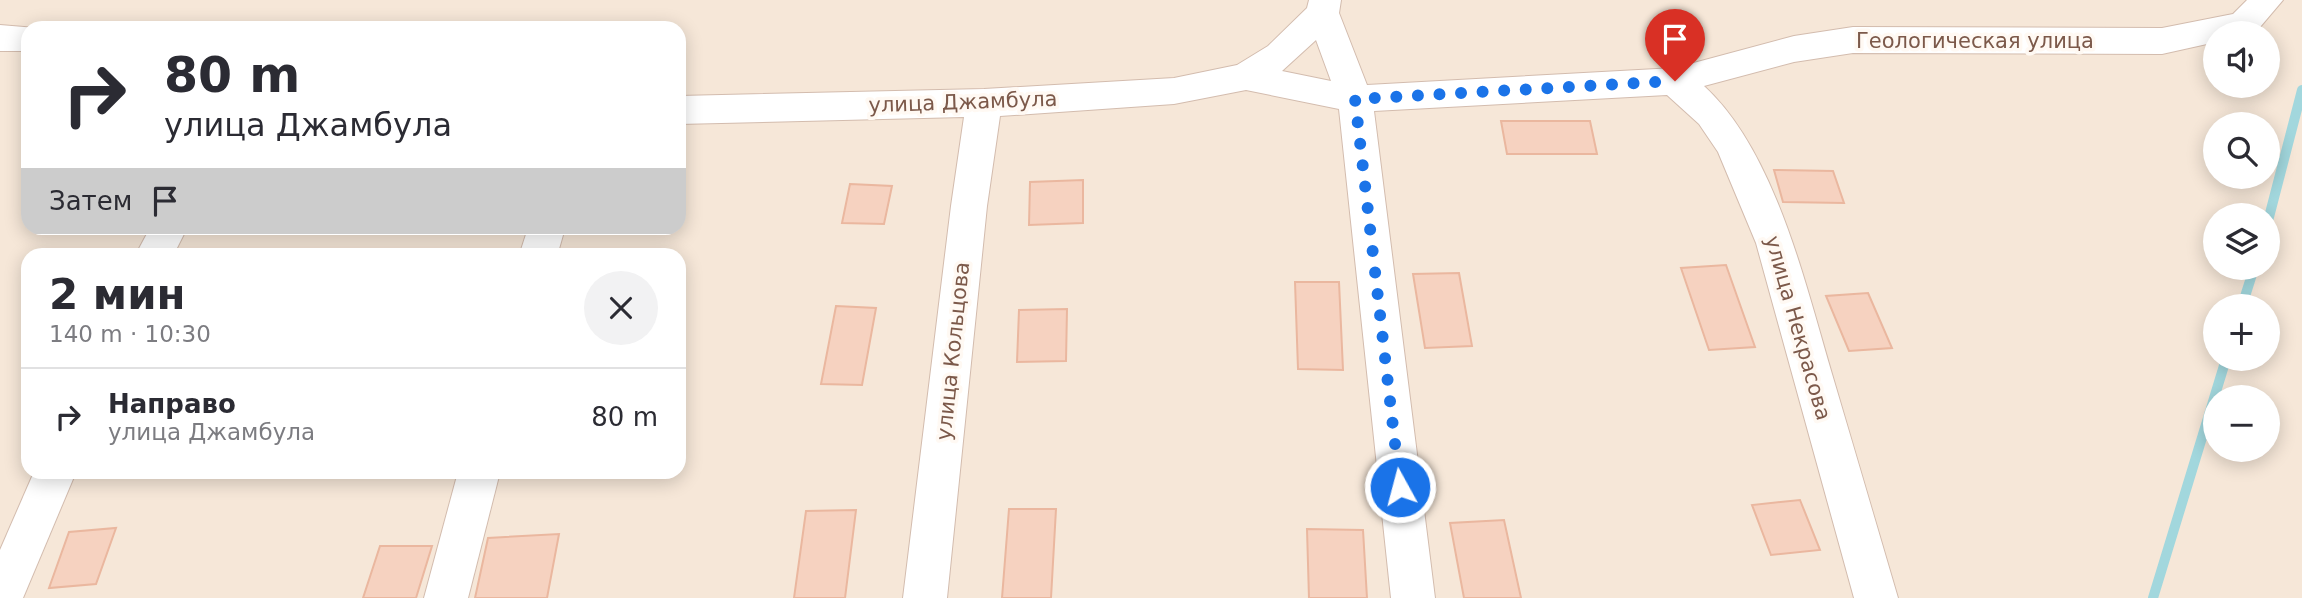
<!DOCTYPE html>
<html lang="ru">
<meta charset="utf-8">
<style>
body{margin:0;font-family:"DejaVu Sans",sans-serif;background:#f2f2f3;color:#2b2b33;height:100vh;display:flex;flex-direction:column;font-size:26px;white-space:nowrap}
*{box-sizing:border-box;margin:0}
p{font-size:23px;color:#7c7c81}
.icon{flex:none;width:38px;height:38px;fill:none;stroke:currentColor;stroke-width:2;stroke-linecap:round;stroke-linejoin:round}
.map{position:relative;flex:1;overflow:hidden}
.details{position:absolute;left:21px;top:248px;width:665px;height:231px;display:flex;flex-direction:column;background:#fff;border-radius:21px;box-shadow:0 4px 18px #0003}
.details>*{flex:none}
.guide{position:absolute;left:21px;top:21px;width:665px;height:214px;border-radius:21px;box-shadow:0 4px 18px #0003;background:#fff;color:#2b2b33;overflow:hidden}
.buttons{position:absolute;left:2203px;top:21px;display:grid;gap:14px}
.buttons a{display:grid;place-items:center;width:77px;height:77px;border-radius:50%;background:#fff;box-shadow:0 4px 18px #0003;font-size:35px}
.pin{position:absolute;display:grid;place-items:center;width:60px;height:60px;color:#fff;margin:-72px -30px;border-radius:50% 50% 50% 0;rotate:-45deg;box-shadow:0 0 7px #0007}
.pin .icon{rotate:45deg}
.me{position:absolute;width:77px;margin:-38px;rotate:353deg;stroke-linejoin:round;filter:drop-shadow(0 0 5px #0008)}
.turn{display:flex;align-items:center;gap:24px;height:147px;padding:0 28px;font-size:32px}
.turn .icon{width:91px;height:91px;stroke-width:2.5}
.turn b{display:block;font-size:49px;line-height:60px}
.then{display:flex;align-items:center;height:66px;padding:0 28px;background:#0003;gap:14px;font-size:26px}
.round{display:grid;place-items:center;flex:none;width:74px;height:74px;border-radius:37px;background:#f2f2f3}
.overview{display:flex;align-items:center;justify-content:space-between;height:119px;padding:0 28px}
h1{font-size:42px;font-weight:700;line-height:52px}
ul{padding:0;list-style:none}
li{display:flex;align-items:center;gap:21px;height:98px;padding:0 28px;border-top:2px solid #e1e1e2}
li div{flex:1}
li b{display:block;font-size:26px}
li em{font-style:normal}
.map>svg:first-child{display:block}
.residential{fill:#f6e7d8;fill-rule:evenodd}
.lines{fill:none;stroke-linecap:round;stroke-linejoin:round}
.stream{stroke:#a2d7dd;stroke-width:10}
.building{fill:#f6d2c0;stroke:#eab79f;stroke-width:2}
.minor-casing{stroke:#d3bcae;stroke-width:2}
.minor{fill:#fff;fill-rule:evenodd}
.route{stroke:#1a73e8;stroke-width:12;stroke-dasharray:0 21.6}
.labels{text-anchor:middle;stroke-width:7;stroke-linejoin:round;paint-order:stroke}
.street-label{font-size:21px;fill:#7c594a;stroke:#fff9f3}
</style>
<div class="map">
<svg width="2302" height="598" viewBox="0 0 2302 598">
<rect width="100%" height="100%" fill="#fef5eb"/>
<path class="residential" d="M 0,0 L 2302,0 L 2302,598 L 0,598 ZM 28,28 L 679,28 L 679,228 L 28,228 ZM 2216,33 L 2268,33 L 2268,86 L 2216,86 ZM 2216,124 L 2268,124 L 2268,177 L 2216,177 ZM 2216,215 L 2268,215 L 2268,268 L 2216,268 ZM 28,256 L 679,256 L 679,472 L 28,472 ZM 2216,306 L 2268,306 L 2268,359 L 2216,359 ZM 2216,397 L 2268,397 L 2268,450 L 2216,450 Z"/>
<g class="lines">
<g class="stream">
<path d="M 2268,221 L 2302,90"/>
<path d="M 2242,306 L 2254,268"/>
<path d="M 2153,598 L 2226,359"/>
</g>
</g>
<g class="building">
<path d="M 1501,121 L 1590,121 L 1597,154 L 1507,154 Z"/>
<path d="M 1774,170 L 1833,171 L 1844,203 L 1783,202 Z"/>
<path d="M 1083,180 L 1083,223 L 1029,225 L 1030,182 Z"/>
<path d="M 850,184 L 892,186 L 884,224 L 842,223 Z"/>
<path d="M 1726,265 L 1755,347 L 1709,350 L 1681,268 Z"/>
<path d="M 1459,273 L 1472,346 L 1425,348 L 1413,274 Z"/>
<path d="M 1295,282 L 1339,282 L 1343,370 L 1298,369 Z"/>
<path d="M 1868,293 L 1892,348 L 1849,351 L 1826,296 Z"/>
<path d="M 836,306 L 876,308 L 862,385 L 821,384 Z"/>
<path d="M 1067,309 L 1066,361 L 1017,362 L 1019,310 Z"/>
<path d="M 1800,500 L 1820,550 L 1771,555 L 1752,505 Z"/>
<path d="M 1009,509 L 1056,509 L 1051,598 L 1002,598 Z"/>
<path d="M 856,510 L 845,598 L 794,598 L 806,511 Z"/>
<path d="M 1504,520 L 1521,598 L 1464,598 L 1450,523 Z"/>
<path d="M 116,528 L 96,584 L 49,588 L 69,532 Z"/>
<path d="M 1307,529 L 1363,530 L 1367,598 L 1309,598 Z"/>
<path d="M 559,534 L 547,598 L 475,598 L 488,538 Z"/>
<path d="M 380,546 L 432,546 L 416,598 L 363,598 Z"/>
</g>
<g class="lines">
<g class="minor-casing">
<g id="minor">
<path d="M 1309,0 L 1341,0 L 1339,13 L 1367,85 L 1675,68 L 1794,36 L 1853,27 L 2162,28 L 2233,14 L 2247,0 L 2283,0 L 2255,33 L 2216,33 L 2216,42 L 2162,54 L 1853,53 L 1794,62 L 1704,86 C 1775,151 1805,283 1832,374 C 1854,448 1876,523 1898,598 L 1854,598 L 1756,243 L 1718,152 L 1699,124 L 1667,95 L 1374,111 L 1435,598 L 1391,598 L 1339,109 L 1246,90 L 1174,104 L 1000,116 L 987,206 L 947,598 L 903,598 L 951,206 L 964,117 L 679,124 L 679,96 L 984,89 L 1174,78 L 1237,65 L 1268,46 L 1307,8 ZM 1316,40 L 1331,81 L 1282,71 Z"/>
<path d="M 0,25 L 36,28 L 28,28 L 28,51 L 0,51 Z"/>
<path d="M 150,228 L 187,228 L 173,256 L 135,256 Z"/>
<path d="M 528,228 L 565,228 L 557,256 L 519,256 Z"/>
<path d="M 34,472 L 76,472 L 23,598 L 0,598 L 0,550 Z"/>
<path d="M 458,472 L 500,472 L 468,598 L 424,598 Z"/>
</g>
</g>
<use href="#minor" class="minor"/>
</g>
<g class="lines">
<path class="route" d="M 1400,487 L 1355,99 L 1675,81"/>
</g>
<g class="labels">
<g class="street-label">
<text x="1975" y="48">Геологическая улица</text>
<text transform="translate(963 102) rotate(-2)" y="7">улица Джамбула</text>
<text transform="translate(1798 328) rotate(74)" y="7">улица Некрасова</text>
<text transform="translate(953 351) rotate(-84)" y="7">улица Кольцова</text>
</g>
</g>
</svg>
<div class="buttons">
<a><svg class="icon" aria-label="sound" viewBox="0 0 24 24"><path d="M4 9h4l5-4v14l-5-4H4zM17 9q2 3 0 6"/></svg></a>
<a><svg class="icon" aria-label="search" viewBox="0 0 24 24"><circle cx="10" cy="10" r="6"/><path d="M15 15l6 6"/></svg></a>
<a><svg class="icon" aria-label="layers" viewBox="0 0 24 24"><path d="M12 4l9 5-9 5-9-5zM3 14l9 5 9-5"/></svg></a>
<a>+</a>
<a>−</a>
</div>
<div class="pin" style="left:1675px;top:81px;background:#d93025"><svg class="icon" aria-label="arrive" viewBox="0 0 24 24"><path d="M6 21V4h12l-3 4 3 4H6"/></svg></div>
<svg class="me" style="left:1400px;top:487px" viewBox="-20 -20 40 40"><circle r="17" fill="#1a73e8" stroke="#fff" stroke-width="3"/><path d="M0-11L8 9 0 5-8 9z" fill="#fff"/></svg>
<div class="guide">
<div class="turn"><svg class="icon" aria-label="right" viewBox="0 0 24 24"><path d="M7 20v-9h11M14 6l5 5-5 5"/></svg><div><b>80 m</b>улица Джамбула</div></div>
<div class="then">Затем<svg class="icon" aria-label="arrive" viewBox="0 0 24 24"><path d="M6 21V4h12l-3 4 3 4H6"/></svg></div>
</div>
<section class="details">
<div class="overview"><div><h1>2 мин</h1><p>140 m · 10:30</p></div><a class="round"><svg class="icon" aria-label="close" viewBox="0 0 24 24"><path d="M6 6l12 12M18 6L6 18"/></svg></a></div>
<ul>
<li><svg class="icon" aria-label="right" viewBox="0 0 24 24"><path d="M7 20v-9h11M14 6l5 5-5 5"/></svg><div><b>Направо</b><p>улица Джамбула</p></div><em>80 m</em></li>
</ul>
</section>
</div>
